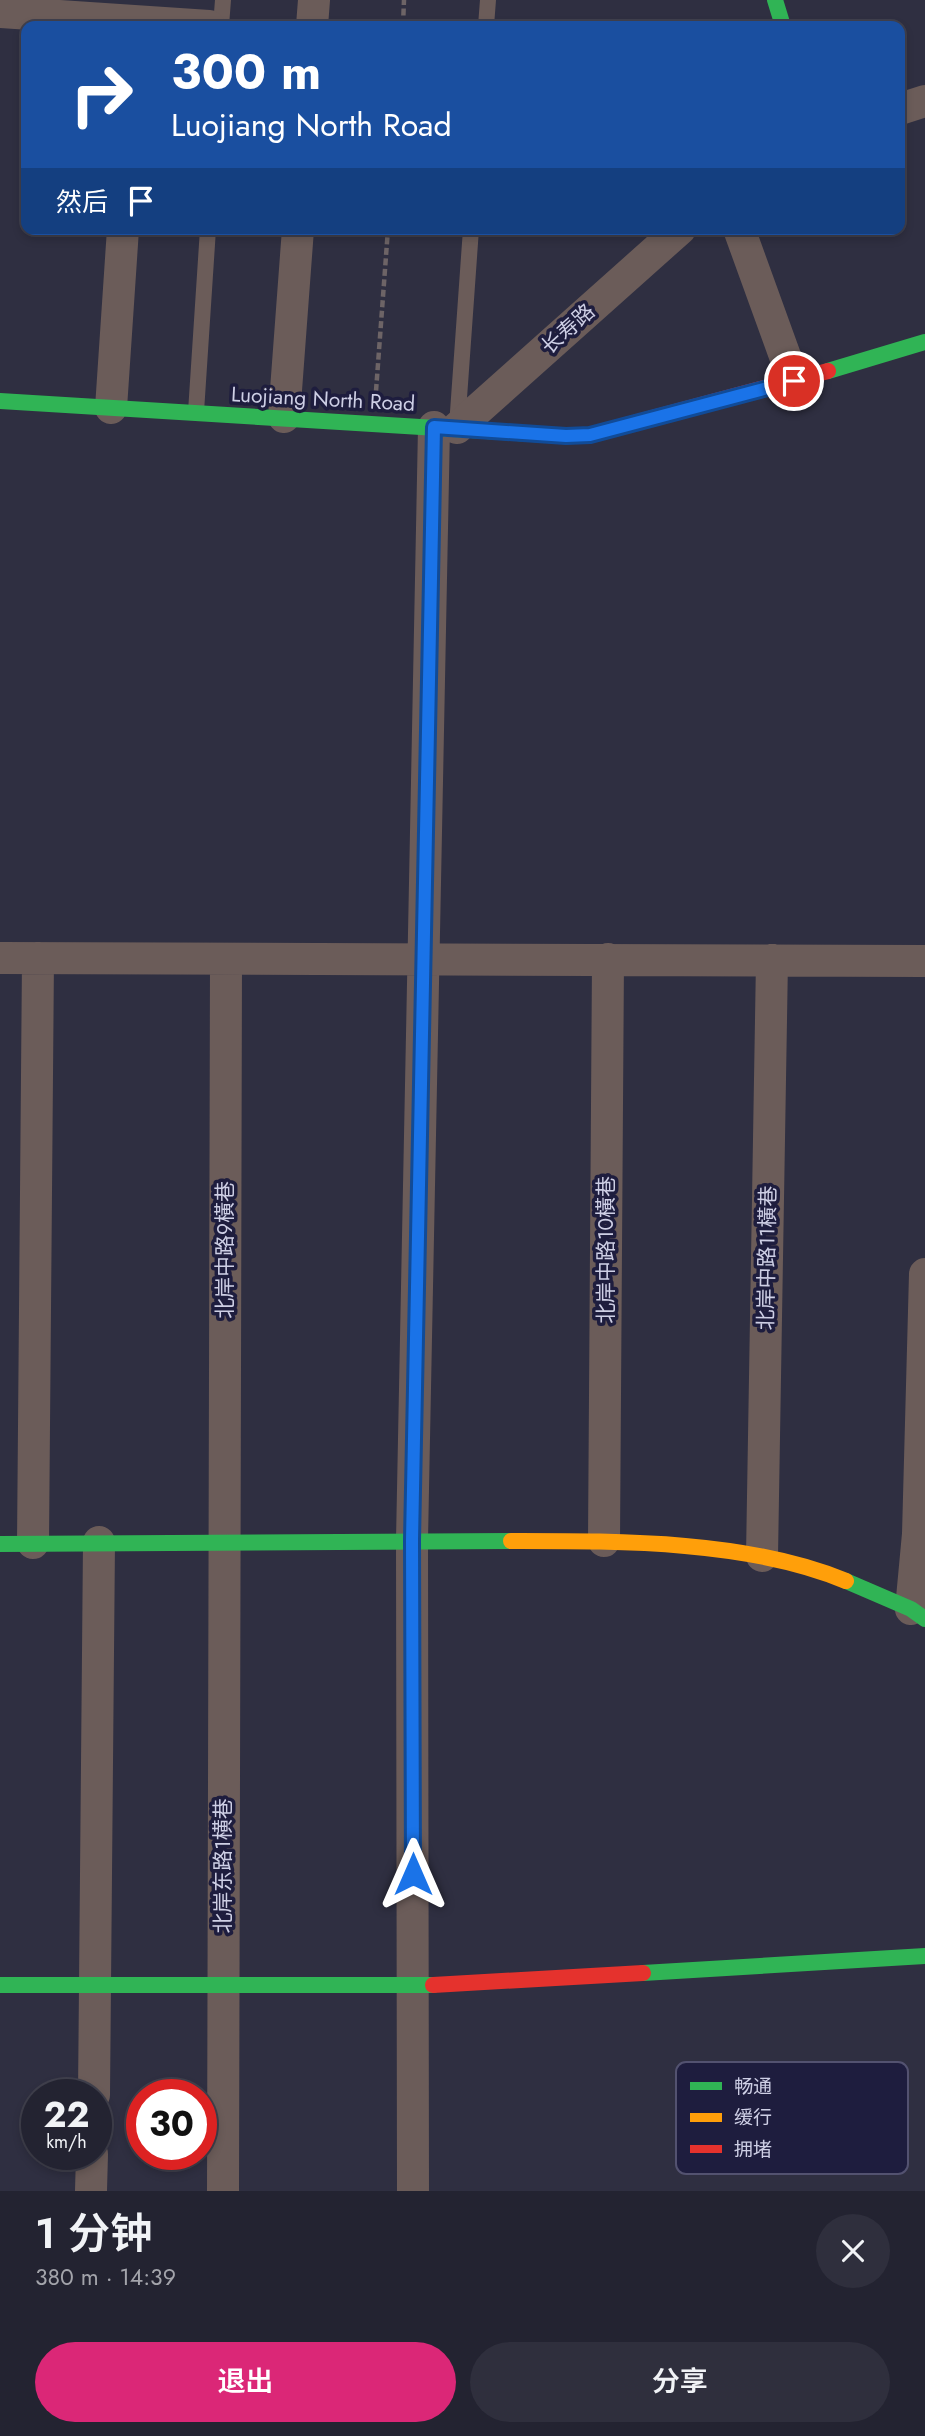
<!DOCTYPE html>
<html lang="zh">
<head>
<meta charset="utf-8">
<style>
	body { margin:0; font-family:Jost,"Noto Sans SC",sans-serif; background:#2f2f3d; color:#f1f3f6; height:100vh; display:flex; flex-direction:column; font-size:26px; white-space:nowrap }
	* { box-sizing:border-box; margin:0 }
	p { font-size:23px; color:#a3a4ab }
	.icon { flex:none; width:38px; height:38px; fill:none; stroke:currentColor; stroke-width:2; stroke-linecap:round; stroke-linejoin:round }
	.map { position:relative; height:2191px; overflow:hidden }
	.side { display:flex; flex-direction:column; background:#232331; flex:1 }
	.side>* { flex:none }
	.guide { position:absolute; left:21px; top:21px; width:884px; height:214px; border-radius:14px; box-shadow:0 4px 10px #0003,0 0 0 2px #40404d; background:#1a4fa0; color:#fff; overflow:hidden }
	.speed { position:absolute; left:21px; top:2079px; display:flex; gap:14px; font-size:35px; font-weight:700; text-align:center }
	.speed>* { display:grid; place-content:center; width:91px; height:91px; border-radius:50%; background:#232331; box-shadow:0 4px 10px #0003,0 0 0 2px #40404d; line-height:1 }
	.speed small { font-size:18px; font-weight:400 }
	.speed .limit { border:10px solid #d22; background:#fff; color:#111 }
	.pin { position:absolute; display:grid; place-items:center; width:60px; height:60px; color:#fff; margin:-30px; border:4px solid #fff; border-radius:50%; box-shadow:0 2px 7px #0007 }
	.me { position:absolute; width:77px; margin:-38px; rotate:0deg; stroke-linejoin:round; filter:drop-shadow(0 0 5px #0008) }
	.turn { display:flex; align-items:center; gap:24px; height:147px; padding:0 35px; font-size:32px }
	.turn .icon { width:91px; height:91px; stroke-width:2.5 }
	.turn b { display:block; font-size:49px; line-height:60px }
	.then { display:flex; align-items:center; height:66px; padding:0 35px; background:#0003; gap:14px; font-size:26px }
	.round { display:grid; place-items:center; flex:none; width:74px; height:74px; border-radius:37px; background:#2f2f3d }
	.summary { display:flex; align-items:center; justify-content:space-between; height:119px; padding:0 35px }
	h1 { font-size:42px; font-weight:600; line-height:52px }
	.primary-button { display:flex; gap:14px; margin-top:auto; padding:14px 35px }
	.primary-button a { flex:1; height:80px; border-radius:42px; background:#db2777; color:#fff; font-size:28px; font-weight:600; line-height:80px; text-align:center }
	.primary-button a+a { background:#2f2f3d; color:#f1f3f6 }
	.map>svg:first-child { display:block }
</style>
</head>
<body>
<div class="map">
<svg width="925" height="2191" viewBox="0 0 925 2191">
	<rect width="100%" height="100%" fill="#2f2f41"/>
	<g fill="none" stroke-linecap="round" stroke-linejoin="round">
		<path stroke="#6d6466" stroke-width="4.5" stroke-dasharray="7 3.5" stroke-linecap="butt" d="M403,26L404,0
			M376,391L388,229"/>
		<path stroke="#6b5c59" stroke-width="16" d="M221,26L223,0
			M486,26L488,0
			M196,412L208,229
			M457,426L471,229"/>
		<path stroke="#6b5c59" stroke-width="32" d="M0,12L209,26
			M312,26L314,0
			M900,109L925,101
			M739,229L794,381
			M111,408L123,229
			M284,417L298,229
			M457,428L680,229
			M0,958L925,961
			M604,1541L608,959
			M33,1543L38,958
			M762,1556L772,960
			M911,1609L918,1534L925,1274
			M94,2095L99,1542
			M91,2191L92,2154
			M223,2191L226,959
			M413,2191L412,1540L434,427"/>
		<path stroke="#30b455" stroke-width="16" d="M775,0L783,26
			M828,371L925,342
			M0,401L566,436L590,435L619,427
			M0,1544L511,1541
			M846,1581L911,1609L925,1619
			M643,1973L925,1956
			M0,1985H433"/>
		<path stroke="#ff9f0a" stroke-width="16" d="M511,1541C616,1541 748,1540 846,1581"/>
		<path stroke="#e5322d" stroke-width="16" d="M619,427L828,371
			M433,1985L643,1973"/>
	</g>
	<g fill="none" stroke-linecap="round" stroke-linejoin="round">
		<g stroke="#114b97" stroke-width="18">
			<path id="route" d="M413,1874L412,1540L434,427L566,436L590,435L794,381"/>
		</g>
		<use href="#route" stroke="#1a73e8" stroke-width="12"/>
	</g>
	<g text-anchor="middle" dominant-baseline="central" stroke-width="7" stroke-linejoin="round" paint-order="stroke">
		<g font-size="21" fill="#cecfe5" stroke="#1e1d3e">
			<text transform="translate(568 329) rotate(-42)">长寿路</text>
			<text transform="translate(323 399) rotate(3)">Luojiang North Road</text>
			<text transform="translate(225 1250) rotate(-90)">北岸中路9橫巷</text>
			<text transform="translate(606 1250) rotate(-90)">北岸中路10橫巷</text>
			<text transform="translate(767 1258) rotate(-89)">北岸中路11橫巷</text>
			<text transform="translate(223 1866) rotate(-90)">北岸东路1横巷</text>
		</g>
	</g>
	<rect x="676" y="2062" width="232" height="112" rx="10" fill="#1e1d3e" stroke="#535270" stroke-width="2"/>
	<rect x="690" y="2082" width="32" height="8" fill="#30b455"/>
	<rect x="690" y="2113" width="32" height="9" fill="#ff9f0a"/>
	<rect x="690" y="2145" width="32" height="8" fill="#e5322d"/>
	<g font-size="19" fill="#cecfe5">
		<text x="734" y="2093">畅通</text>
		<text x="734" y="2124">缓行</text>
		<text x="734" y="2156">拥堵</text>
	</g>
</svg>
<div class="speed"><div>22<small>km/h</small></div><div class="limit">30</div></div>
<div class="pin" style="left:794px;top:381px;background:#d93025"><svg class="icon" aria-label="arrive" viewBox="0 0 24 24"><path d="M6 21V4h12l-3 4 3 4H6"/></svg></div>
<svg class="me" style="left:413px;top:1874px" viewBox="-20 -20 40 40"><path d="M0-17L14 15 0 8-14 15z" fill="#1a73e8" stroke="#fff" stroke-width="4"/></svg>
<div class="guide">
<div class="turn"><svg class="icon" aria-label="right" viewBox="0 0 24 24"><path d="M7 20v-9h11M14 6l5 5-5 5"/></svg><div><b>300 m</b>Luojiang North Road</div></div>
<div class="then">然后<svg class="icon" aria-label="arrive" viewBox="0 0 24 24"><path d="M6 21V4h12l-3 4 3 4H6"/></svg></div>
</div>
</div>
<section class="side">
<div class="summary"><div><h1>1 分钟</h1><p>380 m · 14:39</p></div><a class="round"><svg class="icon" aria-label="close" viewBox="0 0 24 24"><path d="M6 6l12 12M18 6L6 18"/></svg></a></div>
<div class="primary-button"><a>退出</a><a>分享</a></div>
</section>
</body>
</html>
